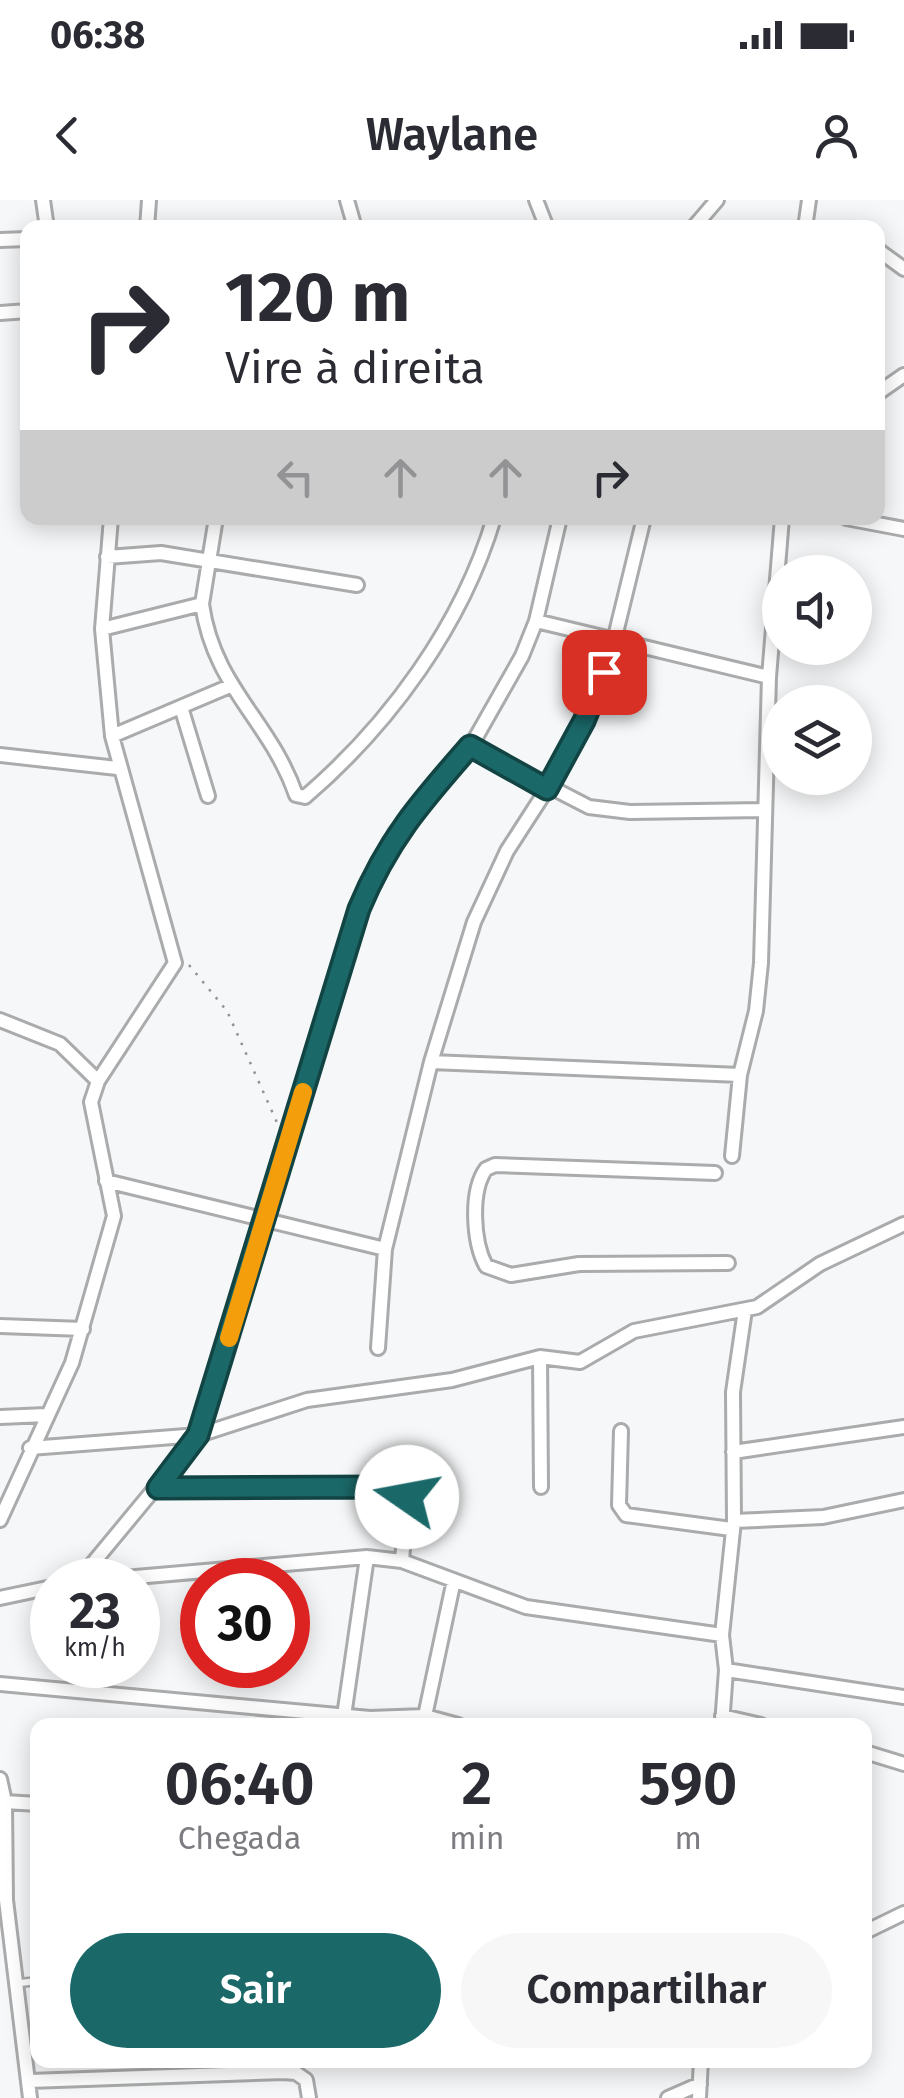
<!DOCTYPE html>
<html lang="pt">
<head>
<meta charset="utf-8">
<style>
	body { margin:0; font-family:"Fira Sans",sans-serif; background:#f7f7f7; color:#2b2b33; height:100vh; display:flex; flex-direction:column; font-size:38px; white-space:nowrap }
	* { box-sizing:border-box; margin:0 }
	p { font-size:32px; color:#7c7c81 }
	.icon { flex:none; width:55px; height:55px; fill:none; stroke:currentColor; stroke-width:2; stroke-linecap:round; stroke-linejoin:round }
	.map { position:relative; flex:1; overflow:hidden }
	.panel { position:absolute; left:30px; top:1518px; width:842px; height:350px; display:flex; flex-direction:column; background:#fff; border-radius:20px; box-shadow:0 5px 25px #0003 }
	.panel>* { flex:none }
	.hud { position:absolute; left:20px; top:20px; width:865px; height:305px; border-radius:20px; box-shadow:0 5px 25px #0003; background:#fff; color:#2b2b33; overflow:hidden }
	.fabs { position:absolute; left:762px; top:355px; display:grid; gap:20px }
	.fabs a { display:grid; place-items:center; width:110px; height:110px; border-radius:50%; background:#fff; box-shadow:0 5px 25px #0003; font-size:50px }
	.speed { position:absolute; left:30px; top:1358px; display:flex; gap:20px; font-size:50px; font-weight:700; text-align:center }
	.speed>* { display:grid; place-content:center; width:130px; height:130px; border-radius:50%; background:#fff; box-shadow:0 5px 25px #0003; line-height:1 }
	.speed small { font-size:25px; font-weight:400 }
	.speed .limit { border:15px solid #d22; background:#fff; color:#111 }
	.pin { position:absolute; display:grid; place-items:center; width:85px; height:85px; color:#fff; margin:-42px; border-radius:20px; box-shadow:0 5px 15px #0006 }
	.me { position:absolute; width:110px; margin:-55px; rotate:282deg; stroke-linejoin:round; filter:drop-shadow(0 0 8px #0008) }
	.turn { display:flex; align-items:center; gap:35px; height:210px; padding:0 40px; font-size:45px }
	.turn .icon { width:130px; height:130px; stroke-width:2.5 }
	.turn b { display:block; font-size:70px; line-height:85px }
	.lanes { display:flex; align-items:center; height:95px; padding:0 40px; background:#0003; justify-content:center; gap:50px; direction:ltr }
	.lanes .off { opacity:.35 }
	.eta { display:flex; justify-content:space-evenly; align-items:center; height:170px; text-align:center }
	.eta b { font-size:60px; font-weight:600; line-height:70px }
	.cta { display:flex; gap:20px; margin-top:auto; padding:20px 40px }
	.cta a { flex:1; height:115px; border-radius:60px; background:#1b6869; color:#fff; font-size:40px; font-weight:600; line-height:115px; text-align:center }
	.cta a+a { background:#f7f7f7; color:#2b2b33 }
	.status { display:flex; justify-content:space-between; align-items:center; height:70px; padding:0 50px; background:#fff; direction:ltr }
	.status svg { height:28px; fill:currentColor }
	header { display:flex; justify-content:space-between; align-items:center; height:130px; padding:0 40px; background:#fff; font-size:45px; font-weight:600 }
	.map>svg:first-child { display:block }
</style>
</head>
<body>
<div class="status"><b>06:38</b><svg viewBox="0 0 49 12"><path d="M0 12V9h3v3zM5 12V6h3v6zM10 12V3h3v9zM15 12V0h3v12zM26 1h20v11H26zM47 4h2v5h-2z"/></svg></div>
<header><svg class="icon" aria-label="back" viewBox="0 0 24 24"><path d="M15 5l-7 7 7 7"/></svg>Waylane<svg class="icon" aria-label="person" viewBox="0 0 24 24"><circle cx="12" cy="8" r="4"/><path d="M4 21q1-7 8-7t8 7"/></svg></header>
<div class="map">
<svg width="904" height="1898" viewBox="0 0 904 1898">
	<rect width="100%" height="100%" fill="#f6f7f8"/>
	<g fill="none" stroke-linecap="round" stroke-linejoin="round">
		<g stroke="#aaabac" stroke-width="11">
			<path id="lane" d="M20,1783L38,1781"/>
		</g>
		<g stroke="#aaabac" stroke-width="18">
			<path id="street" d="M43,0L47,28
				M347,0L355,28
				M536,0L547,28
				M147,28L149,0
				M693,28L717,0
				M805,28L809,0
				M0,40L28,39
				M878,50L904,69
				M0,113L28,111
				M878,193L904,175
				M846,318L904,329
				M107,357L161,353L357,385
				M202,404C214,488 270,520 296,595L305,597C390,524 462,425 494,318
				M536,421L769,477
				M102,429L202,404L216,318
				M181,507L208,596
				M112,536L230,486
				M471,546L589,607L630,612L764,610
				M0,555L117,568
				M0,820L60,844L98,881
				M431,862L740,875
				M732,956L740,875L756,811L761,763L769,477L782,318
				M715,973L495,965L486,969C470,991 473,1042 486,1066L511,1075L579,1064L728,1063
				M106,981L385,1049
				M0,1126L83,1129
				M378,1148L385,1049L431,862L474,722L507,651L547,589L593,502L614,441L644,318
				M540,1157L541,1287
				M0,1217L46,1215
				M621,1231L619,1305L626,1315L731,1329
				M30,1248L199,1235L307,1200L452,1180L540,1157L580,1162L634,1131L757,1107L820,1064L904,1024
				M733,1252L904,1227
				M158,1289L401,1290L407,1297L402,1361
				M0,1320L72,1163L114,1016L91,902L98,881L175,763L112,536L102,429L111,318
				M734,1321L823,1317L904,1300
				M79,1380L199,1235L359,709L395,633L471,546L522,456L536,421L560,318
				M101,1380L367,1357L402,1361L526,1407L722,1435
				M0,1398L52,1387
				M726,1470L904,1497
				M0,1484L370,1518L425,1516L458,1525
				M344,1516L367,1357
				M425,1516L454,1380
				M722,1516L761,1525
				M722,1525L726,1470L722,1435L734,1321L733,1192L745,1110
				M865,1552L904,1564
				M0,1579L5,1602L6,1700L30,1898
				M5,1602L38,1604
				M865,1732L904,1713
				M29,1881L283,1872L296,1873L306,1880L309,1898
				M668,1898L700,1884
				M699,1898L701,1860"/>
		</g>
		<path stroke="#929293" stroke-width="2.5" stroke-dasharray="2.5 8" stroke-linecap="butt" d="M189,765L227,811L279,927"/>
		<use href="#lane" stroke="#fff" stroke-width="6"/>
		<use href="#street" stroke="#fff" stroke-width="12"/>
	</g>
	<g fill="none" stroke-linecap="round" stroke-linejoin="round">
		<g stroke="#124444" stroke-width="25">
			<path id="route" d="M407,1297L391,1287L158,1288L198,1235L359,709C388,639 421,602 470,546L547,589L584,521L604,472"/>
		</g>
		<use href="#route" stroke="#1b6869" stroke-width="18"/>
		<path stroke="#f59e0b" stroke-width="18" d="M229,1138L303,892"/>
	</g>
</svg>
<div class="fabs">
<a><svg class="icon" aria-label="sound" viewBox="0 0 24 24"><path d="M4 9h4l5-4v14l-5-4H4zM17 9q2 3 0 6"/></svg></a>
<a><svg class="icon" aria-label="layers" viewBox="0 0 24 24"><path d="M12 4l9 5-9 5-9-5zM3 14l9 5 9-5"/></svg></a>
</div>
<div class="speed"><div>23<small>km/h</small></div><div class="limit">30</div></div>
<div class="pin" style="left:604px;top:472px;background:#d93025"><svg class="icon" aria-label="arrive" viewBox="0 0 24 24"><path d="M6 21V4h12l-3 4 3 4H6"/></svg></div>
<svg class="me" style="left:407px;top:1297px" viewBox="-20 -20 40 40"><circle r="19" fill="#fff"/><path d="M0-13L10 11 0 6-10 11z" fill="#1b6869"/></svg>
<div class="hud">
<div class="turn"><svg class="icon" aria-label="right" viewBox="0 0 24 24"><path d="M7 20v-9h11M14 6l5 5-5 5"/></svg><div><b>120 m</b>Vire à direita</div></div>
<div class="lanes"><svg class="icon off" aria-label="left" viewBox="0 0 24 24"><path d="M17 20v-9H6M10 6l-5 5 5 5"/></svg><svg class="icon off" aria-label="ahead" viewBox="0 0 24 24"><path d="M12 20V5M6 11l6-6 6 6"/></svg><svg class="icon off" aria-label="ahead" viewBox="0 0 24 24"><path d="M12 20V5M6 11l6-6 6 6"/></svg><svg class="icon" aria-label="right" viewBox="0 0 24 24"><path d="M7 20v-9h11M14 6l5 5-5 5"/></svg></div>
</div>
<section class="panel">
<div class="eta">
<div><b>06:40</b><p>Chegada</p></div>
<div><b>2</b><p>min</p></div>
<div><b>590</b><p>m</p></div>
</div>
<div class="cta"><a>Sair</a><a>Compartilhar</a></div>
</section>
</div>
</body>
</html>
